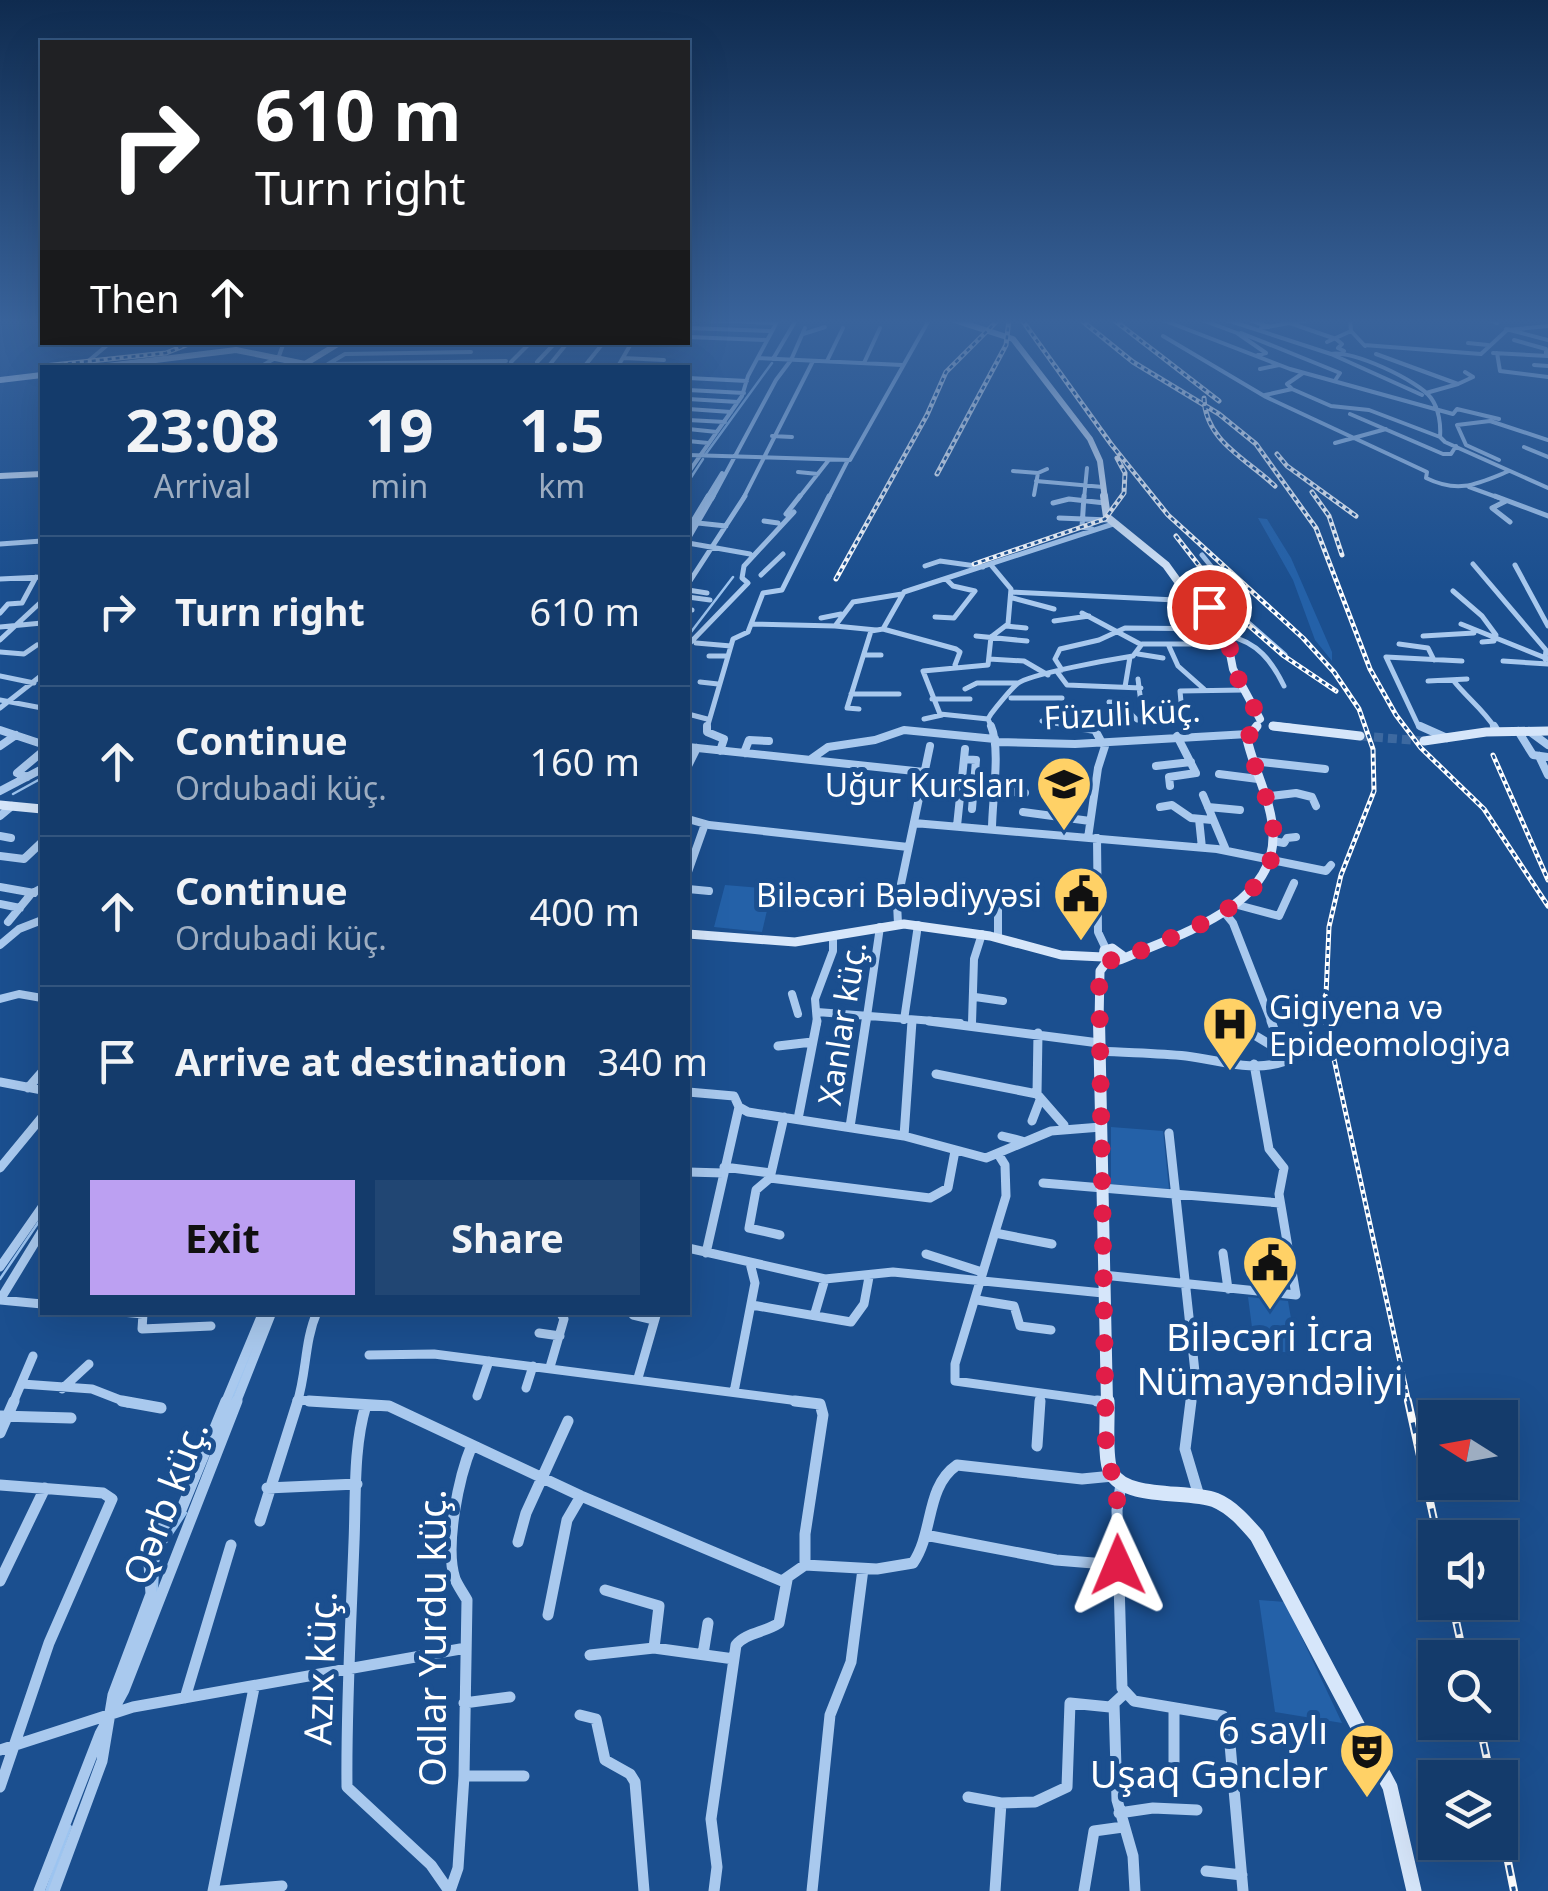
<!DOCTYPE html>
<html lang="en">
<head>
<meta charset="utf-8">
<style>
	body { margin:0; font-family:"Noto Sans",sans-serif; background:#214673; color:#f1f3f6; height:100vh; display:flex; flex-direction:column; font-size:38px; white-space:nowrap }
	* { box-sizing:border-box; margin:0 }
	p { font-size:32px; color:#9dadc1 }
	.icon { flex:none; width:55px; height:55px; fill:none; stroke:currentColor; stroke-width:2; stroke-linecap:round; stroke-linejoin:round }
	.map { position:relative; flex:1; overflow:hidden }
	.sheet { position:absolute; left:40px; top:365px; width:650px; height:950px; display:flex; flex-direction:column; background:#143b6b; border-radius:0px; box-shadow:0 10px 40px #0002,0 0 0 2px #33557e }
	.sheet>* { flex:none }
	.top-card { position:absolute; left:40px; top:40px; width:650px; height:305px; border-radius:0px; box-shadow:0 10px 40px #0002,0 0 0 2px #33557e; background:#202124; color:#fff; overflow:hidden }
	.needle { width:65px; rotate:281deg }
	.buttons { position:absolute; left:1418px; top:1400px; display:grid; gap:20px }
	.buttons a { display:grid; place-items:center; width:100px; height:100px; border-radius:0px; background:#143b6b; box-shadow:0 10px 40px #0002,0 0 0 2px #33557e; font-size:50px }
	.pin { position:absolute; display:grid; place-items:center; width:85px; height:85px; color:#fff; margin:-42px; border:5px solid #fff; border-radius:50%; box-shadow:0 2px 10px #0007 }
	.me { position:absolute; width:110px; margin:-55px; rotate:359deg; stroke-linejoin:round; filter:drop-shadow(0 0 8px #0008) }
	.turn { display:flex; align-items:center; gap:35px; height:210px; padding:0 50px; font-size:45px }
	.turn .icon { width:130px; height:130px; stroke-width:2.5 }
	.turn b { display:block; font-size:70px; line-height:85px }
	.then { display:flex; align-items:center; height:95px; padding:0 50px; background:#0003; gap:20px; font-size:38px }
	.eta { display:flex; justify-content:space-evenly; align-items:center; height:170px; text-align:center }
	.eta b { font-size:60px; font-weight:700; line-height:70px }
	.primary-button { display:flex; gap:20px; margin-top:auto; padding:20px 50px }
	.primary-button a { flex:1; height:115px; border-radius:0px; background:#bca0f2; color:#111; font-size:40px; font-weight:700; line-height:115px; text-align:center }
	.primary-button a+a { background:#214673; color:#f1f3f6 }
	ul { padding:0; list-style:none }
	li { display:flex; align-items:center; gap:30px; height:150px; padding:0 50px; border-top:2px solid #33557e }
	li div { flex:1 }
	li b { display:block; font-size:38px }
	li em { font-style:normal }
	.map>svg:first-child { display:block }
</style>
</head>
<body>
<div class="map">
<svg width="1548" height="1891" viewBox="0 0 1548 1891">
	<rect width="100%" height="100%" fill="#1b4f8f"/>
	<path fill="#2461a8" d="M1258,518L1267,519L1291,558L1332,652V661L1315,640L1293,580Z
		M725,885L772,889L762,932L714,927Z
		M1111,1127L1163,1131L1169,1189L1111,1184Z
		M1248,1297L1288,1301L1297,1353L1255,1350Z
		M1259,1600L1285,1602L1342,1723L1275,1712Z"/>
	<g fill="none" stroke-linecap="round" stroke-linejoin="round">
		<path stroke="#9cc4f0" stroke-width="2.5" d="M705,455L772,363
			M688,482L703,459
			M712,494L721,479
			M688,636L733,577
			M13,794L42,778
			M0,1279L42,1217
			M232,1399L259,1332"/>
		<path stroke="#9cc4f0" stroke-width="4" d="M156,1591L158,1553L185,1513
			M47,1891L70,1827"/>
		<path stroke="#3d69a0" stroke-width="9" stroke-dasharray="9 5" stroke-linecap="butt" d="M1360,736L1424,741"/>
		<path stroke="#a9c9ee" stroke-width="4" d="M706,320L776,323
			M1163,320L1290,369L1453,414L1457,409L1499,419
			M1202,320L1237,333L1266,353L1258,355
			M1227,320L1331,354C1351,349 1419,381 1431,398C1439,409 1441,425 1440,437L1445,442L1548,488
			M1250,320L1269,327
			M1281,320L1336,339L1342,344L1338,348L1344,351
			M1350,320L1351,331L1365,346
			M1489,320L1497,323
			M688,328L771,331
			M1261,328L1307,320
			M1506,329L1548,340
			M1241,333L1340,373L1336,379
			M803,334L825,327
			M1163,336L1266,397L1427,472L1426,478C1459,494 1477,484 1509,471
			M688,337L766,340
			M1514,340L1546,349V356
			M1327,342L1351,331
			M1468,343L1488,345
			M339,344L486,343
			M1364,345L1481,354L1507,330L1548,326
			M1493,353L1548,356
			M1497,353L1500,371L1548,377
			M1331,354L1422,395
			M1376,354L1458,384L1426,393
			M623,358L664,360
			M758,358L902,365
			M773,359L796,320
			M827,361L843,328
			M511,362L531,342
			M537,362L556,342
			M864,363L880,328
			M328,364L506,361
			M328,364L345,354L471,352
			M1534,365L1548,366
			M80,368L111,342
			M258,368L279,356L284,342
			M547,368L568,342
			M583,368L604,342
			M617,368L632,342
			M1260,369L1279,365
			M688,378L747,381
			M1458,384L1473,377L1465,372
			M1292,389L1287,384L1303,373
			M688,390L744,393
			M1265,395L1292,389L1331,406L1369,410L1440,437
			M688,399L738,402
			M688,409L731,412
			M1350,414L1443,454H1451L1456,446
			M688,420L725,422
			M688,429L717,432
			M772,436L792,437
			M688,441L708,443
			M1335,443L1386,429
			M1524,447L1548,457
			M688,455L850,460L929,320
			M1499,460L1466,445L1457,425L1490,421L1548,440
			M1013,471L1038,473
			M798,472L818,474
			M688,473L742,396L748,376L778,320
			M1036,481L1103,487
			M1469,487L1502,499
			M1034,495L1038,473L1047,469
			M706,499L722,473
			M712,499L776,380L791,360L805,328
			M743,499L813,361
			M798,499L828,461
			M828,499L848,460
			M1084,499L1087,468"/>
		<path stroke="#a9c9ee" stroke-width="5" d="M1084,496L1082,527L1092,529
			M1495,496L1548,516
			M1506,501L1492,508L1510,522
			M1053,503L1069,499L1105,503
			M786,514L800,496
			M1059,518L1109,520
			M764,521L778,523
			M698,523L726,526
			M688,529L708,496
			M688,539L713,496
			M688,543L750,554
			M0,544L42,541
			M1202,555L1239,601L1245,620L1285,655
			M1473,564L1546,650L1545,659
			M1515,565L1548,626
			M925,566L940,561L983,567
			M761,575L783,554
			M0,579L42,577
			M688,584L745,496
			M688,590L707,593
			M1453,591L1482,616L1496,635L1494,641L1482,642
			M1013,592L1196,601
			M688,597L710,600
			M1013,598L1054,609
			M688,610H692
			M0,613L8,604L22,603L36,577
			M1082,613L1140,644
			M935,617L954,618L975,591L953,586L946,579
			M821,618L841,614
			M1054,621L1089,616
			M752,624L835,626L853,602L902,594
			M1461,624L1548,659
			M835,626L876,630
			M1006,626L1026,628
			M0,627L42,623
			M883,629L904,592L1113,524
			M976,636L1027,641
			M1229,636C1257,642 1272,661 1284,686
			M1423,636L1474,633
			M0,640L42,601
			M696,643L731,646
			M1168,644L1178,666L1204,689
			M1399,644L1428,648L1434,660
			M688,645L748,583L742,578L744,566L794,512
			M0,652L24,654L37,645
			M1138,654L1163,658
			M864,655H881
			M709,656H728
			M989,659L1024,661L1048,675
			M1503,661L1548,664
			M1062,670L1055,659L1060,649L1099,640L1125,628L1228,629
			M1058,673L1067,685L1141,688
			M0,676L34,683
			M1138,679L1141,703
			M1453,680C1467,698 1483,709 1495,728
			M1428,681L1467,679
			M700,682L718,684
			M1125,687L1130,657
			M965,689L977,683H1017
			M851,694H899
			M1011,698H1062
			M932,699H970
			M0,700L42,708
			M1109,702L1120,703L1137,720L1186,719
			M1181,702L1180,691L1244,690
			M0,708L42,675
			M859,709L847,708L871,631L883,629L956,649L960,652L955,665
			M688,714L707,719
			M924,719L942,715
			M988,719L940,714L923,671L988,665L991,637L1008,624L1011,589L991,565
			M1042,721L1085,728
			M707,728L733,639L748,632L763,593L782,590L829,496
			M992,728L988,719L991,714C997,706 1011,689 1017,684C1028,674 1114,659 1133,656L1142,644H1229
			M1425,728L1418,725L1386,657L1462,661"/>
		<path stroke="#a9c9ee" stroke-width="8" d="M707,726V732L724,739L720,751
			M991,726C1001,749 992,800 992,829
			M1070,726L1095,730L1102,743
			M1420,726L1447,738
			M1494,726L1497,731
			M0,730L42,744
			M1518,731L1533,755L1548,757
			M1529,731L1548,745
			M998,742L1075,744L1248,734
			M0,746L16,735
			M688,747L924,772
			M744,753L749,740L769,741
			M1539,756L1548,775
			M811,759L828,747L875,740L904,730L995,739
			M964,759L976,760L972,809
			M1253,761L1325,769
			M688,766L697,748
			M1156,766L1191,762
			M1219,774L1258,779
			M27,777L17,773L42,752
			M1170,786L1169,777L1196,773L1177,736
			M992,790L1025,793
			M0,791L42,769
			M1203,795L1226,850
			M1263,797L1296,793L1312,797L1316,806
			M1160,807L1172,805L1191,818L1212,820
			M1208,807L1240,810
			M1023,812L1090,821
			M0,816L12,806
			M688,819L709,825L908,847
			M1199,819L1202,848
			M914,823L1217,849L1326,871L1331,865
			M957,826L965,749
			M0,836L11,838
			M1088,838L1098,768L1106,743
			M1097,838L1098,932L1106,949
			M1273,841L1284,843L1287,838L1296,837
			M0,856L24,859L42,842
			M688,872L705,824
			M0,887L34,893
			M688,889L709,891
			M969,891L998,899V938
			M0,904L20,908
			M1234,904L1279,916L1294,883
			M1224,912L1233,923L1272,1023
			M8,922L31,894L42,888
			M898,924L897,903L930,746
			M0,945L19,929L42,920
			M792,994L798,1014
			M975,997L1003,1001
			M0,999L19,994L42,998
			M817,1012L960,1023
			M904,1020L918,925
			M817,1023L815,999L833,951V937
			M866,1023L880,927
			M972,1023L974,959L982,934"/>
		<path stroke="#a9c9ee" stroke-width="9" d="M929,1021L1099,1043
			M1246,1030L1284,1053
			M1038,1033L1037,1094L1064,1125
			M778,1046L812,1042
			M1100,1051C1129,1053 1157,1053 1186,1056C1220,1060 1252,1073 1286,1061L1271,1021
			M936,1074L1037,1094
			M0,1082L42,1090
			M28,1088L42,1072
			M688,1092L734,1096L739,1107L748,1112L904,1136L986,1158L1051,1131L1101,1127
			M798,1119L817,1021
			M1032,1121L1040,1100
			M850,1127L866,1021
			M1169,1133L1195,1372L1191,1403
			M904,1136L912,1021
			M1002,1136L1022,1141
			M1000,1157L1005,1165L1006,1196L955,1364V1381L1106,1402
			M724,1167L771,1173
			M0,1168L42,1117
			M688,1172L723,1173
			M770,1178L930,1198L948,1188L955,1151
			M1043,1183L1280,1203
			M995,1233L1052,1244
			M780,1235L749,1228L756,1190L770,1178L784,1117
			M688,1248L825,1279L893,1272L1103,1293
			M706,1253L739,1107
			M1223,1253L1228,1289
			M926,1254L982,1272
			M0,1267L42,1207
			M1103,1275L1296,1295L1279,1194L1284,1168L1269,1149L1254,1064
			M0,1300L42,1231
			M0,1300L42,1304
			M977,1300L1014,1306L1020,1326L1051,1330
			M752,1305L851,1322L864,1304L869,1277
			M122,1312L143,1314L142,1329L211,1326
			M815,1313L825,1279
			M633,1315L654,1320
			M539,1333L560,1336
			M369,1355L434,1354L814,1403
			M550,1367L564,1319L560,1312
			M638,1378L657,1312
			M22,1384L92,1389L128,1403
			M526,1388L533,1366
			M62,1389L89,1364
			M734,1392L755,1283L750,1263
			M477,1396L489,1361
			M297,1400L347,1403
			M13,1403L33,1356
			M225,1403L263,1312
			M236,1403L272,1312
			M297,1403C307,1372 304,1342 317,1312
			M1040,1403V1395"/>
		<path stroke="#a9c9ee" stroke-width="11" d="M122,1401L161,1408
			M309,1401L389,1406L581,1496L782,1581L805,1565L877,1569L913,1563C934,1533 925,1487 957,1465L1082,1479L1113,1476
			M795,1401L820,1404L823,1415L805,1534V1565
			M1097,1401L1106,1402
			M1191,1401L1185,1449L1199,1496
			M366,1405C353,1448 356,1497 354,1542C351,1624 346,1705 347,1787L431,1865L449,1891
			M0,1416L71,1418
			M0,1433L14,1401
			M1037,1446L1040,1401
			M1121,1484L1117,1510L1122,1688L1134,1701L1223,1716L1229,1733L1243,1891
			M0,1485L103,1493L112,1499L49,1643L0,1787
			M267,1488L357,1484
			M260,1521L298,1401
			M925,1535L1056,1560L1118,1565
			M518,1542L526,1513L568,1421
			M0,1581L45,1488
			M605,1590L659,1606L654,1648
			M548,1615L567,1520L581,1496
			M703,1654L708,1623
			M590,1655L654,1648L734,1659
			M185,1698L231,1545
			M464,1703L510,1697
			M1114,1704L1117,1800L1133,1856L1135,1891
			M1174,1708V1762
			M580,1715L596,1719L605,1760L630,1774L635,1782L644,1891
			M0,1750L133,1707L466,1648
			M464,1776H524
			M968,1797L1001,1803
			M1119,1813L1153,1808L1197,1810
			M1206,1871L1242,1875
			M39,1891L100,1734L124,1690L237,1401
			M54,1891L102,1761L113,1695L151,1594L148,1549L157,1532L182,1508L226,1401
			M213,1891L254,1688
			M221,1891L282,1886
			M450,1891L458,1868L464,1776L467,1600C463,1593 458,1586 455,1579C444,1546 459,1476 472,1445
			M714,1891L717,1867L711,1819L736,1645C745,1633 766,1632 779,1623L787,1580
			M812,1891L830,1715L851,1662L863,1569
			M995,1891L1001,1803L1035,1802L1067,1787L1070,1703L1110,1707L1124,1694
			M1084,1891L1094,1831L1123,1827"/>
		<path stroke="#d6e6fa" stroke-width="6" d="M954,320L1013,339L1090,439L1100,461L1105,499
			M91,368L236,350L305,364L341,342
			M0,380L42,375
			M0,476L42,474"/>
		<path stroke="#d6e6fa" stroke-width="8" d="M1104,496L1107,517L1166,565L1189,597L1223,618L1233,669L1260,719
			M1273,726L1292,728"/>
		<path stroke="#d6e6fa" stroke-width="9" d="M1273,726L1360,736
			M1424,741L1486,732L1548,731
			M0,805L42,809
			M688,934L795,942L904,924L990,936L1061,955L1103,957
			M1112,948L1123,956L1115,961L1103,957L1104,950Z
			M1120,960C1173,936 1274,909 1273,836C1273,803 1254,771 1247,739L1257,726
			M1099,1023L1100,971L1108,960"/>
		<path stroke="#d6e6fa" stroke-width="12" d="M1099,1021L1107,1403"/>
		<path stroke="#d6e6fa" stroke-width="15" d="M1107,1401C1108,1417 1104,1459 1111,1472C1125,1500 1188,1490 1215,1500C1232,1507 1245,1522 1257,1536L1390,1787L1414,1891"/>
		<g stroke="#fff" stroke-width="5">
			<path id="rail-far1" d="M1022,320L1111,444L1168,515L1303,638L1334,672L1359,709L1373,749L1374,791L1341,875L1329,927L1325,1018L1409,1403
				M1081,320L1133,362L1219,414L1256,444L1316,528L1370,669L1396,715L1421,748L1484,809L1548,906
				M1114,320L1219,401
				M44,366L166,353L194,342
				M1204,398C1205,441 1247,459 1275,486
				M1277,454L1287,466L1356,516
				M937,474L1006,345L1009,320
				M1312,492L1329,516L1342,555
				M1176,536L1238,616L1284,656L1336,691
				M974,564L1105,519L1124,493L1125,473L1117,458
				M836,579L927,415L946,372L998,320
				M1493,755L1548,880"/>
		</g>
		<g stroke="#fff" stroke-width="8">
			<path id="rail" d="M1408,1401L1438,1538
				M1452,1602L1464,1658
				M1479,1722L1491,1778
				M1500,1822L1514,1891"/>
		</g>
		<use href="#rail-far1" stroke="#1b4f8f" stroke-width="2.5" stroke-dasharray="4" stroke-linecap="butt"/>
		<use href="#rail" stroke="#1b4f8f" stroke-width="4" stroke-dasharray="11" stroke-linecap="butt"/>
	</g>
	<linearGradient id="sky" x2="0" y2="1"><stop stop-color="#0f2b4f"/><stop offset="0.55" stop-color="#39639b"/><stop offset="1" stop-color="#39639b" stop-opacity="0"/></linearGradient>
	<rect width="1548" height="584" fill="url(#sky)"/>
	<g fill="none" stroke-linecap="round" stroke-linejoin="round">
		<path stroke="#e11d48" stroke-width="18" stroke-dasharray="0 32.4" d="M1118,1565L1117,1498L1121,1484L1110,1470L1106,1451L1099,974L1108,960L1118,961C1166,937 1271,909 1274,843C1275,811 1256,774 1248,744L1250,732L1260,719L1233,669L1226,622L1209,607"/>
	</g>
	<defs>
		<g id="university-pin" transform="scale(2.875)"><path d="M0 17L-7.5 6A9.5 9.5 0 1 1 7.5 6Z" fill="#ffd166" stroke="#1b4f8f"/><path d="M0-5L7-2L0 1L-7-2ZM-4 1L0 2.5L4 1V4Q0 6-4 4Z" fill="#111"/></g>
		<g id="civic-pin" transform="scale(2.875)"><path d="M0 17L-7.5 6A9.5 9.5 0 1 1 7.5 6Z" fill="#ffd166" stroke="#1b4f8f"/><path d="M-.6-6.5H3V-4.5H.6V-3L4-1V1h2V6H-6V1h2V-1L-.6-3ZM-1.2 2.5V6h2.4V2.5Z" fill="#111"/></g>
		<g id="hospital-pin" transform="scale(2.875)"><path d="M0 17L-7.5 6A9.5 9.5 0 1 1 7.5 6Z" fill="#ffd166" stroke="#1b4f8f"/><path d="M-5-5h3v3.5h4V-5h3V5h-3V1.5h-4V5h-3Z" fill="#111"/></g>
		<g id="theatre-pin" transform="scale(2.875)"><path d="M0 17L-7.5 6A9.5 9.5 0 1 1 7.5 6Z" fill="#ffd166" stroke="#1b4f8f"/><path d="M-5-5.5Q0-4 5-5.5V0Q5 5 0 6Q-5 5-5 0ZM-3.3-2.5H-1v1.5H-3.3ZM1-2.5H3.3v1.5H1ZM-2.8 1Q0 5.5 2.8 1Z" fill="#111"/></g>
	</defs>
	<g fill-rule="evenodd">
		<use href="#university-pin" x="1064" y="784"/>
		<use href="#civic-pin" x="1081" y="894"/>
		<use href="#hospital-pin" x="1230" y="1024"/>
		<use href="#civic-pin" x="1270" y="1263"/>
		<use href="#theatre-pin" x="1367" y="1751"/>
	</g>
	<g text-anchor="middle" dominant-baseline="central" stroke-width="10" stroke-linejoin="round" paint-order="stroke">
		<g font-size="32" fill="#fff" stroke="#1b4f8f">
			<text transform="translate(1122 713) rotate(-3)">Füzuli küç.</text>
			<text transform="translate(841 1023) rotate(-81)">Xanlar küç.</text>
		</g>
		<g font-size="32" fill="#fff" stroke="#1b4f8f" text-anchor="end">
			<text x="1025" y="784">Uğur Kursları</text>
			<text x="1042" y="894">Biləcəri Bələdiyyəsi</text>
			<text x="1269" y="1006" text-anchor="start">Gigiyena və<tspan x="1269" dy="37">Epideomologiya</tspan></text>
		</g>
		<g font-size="38" fill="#fff" stroke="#1b4f8f">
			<text x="1270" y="1336">Biləcəri İcra<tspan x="1270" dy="44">Nümayəndəliyi</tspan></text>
			<text x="1328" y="1729" text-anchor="end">6 saylı<tspan x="1328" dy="44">Uşaq Gənclər</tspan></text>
		</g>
		<g font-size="38" fill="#fff" stroke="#1b4f8f">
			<text transform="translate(164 1502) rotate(-69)">Qərb küç.</text>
			<text transform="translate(431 1638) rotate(-90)">Odlar Yurdu küç.</text>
			<text transform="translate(319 1668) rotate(-88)">Azıx küç.</text>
		</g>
	</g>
</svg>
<div class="buttons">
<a><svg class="needle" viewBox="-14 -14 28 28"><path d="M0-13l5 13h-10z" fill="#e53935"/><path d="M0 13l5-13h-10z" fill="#9dadc1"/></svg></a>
<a><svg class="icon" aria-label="sound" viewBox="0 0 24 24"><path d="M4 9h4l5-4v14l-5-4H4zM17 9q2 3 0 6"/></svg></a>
<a><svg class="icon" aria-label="search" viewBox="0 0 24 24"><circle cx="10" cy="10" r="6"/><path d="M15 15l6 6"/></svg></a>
<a><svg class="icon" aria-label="layers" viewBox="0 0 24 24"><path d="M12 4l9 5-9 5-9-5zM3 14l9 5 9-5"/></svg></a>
</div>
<div class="pin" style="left:1209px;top:607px;background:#d93025"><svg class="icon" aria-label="arrive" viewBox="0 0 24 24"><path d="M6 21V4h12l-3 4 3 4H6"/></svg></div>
<svg class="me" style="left:1118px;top:1565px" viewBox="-20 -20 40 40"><path d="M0-17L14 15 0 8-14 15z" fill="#e11d48" stroke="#fff" stroke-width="4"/></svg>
<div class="top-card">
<div class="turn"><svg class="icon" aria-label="right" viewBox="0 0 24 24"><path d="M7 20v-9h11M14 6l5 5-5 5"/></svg><div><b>610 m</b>Turn right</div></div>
<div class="then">Then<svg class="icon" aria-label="ahead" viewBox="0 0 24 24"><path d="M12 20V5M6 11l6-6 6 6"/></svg></div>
</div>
<section class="sheet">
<div class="eta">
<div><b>23:08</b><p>Arrival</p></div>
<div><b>19</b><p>min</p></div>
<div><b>1.5</b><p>km</p></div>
</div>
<ul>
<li><svg class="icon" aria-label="right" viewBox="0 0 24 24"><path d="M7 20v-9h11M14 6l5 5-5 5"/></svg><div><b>Turn right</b></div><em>610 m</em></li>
<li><svg class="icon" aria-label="ahead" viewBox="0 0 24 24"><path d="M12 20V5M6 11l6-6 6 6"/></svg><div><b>Continue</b><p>Ordubadi küç.</p></div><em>160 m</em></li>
<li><svg class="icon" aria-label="ahead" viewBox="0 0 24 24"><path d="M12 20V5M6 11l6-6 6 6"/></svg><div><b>Continue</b><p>Ordubadi küç.</p></div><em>400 m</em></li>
<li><svg class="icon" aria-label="arrive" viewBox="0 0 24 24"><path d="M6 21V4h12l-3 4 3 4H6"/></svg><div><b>Arrive at destination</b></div><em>340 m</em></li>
</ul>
<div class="primary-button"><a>Exit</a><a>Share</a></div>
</section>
</div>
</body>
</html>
